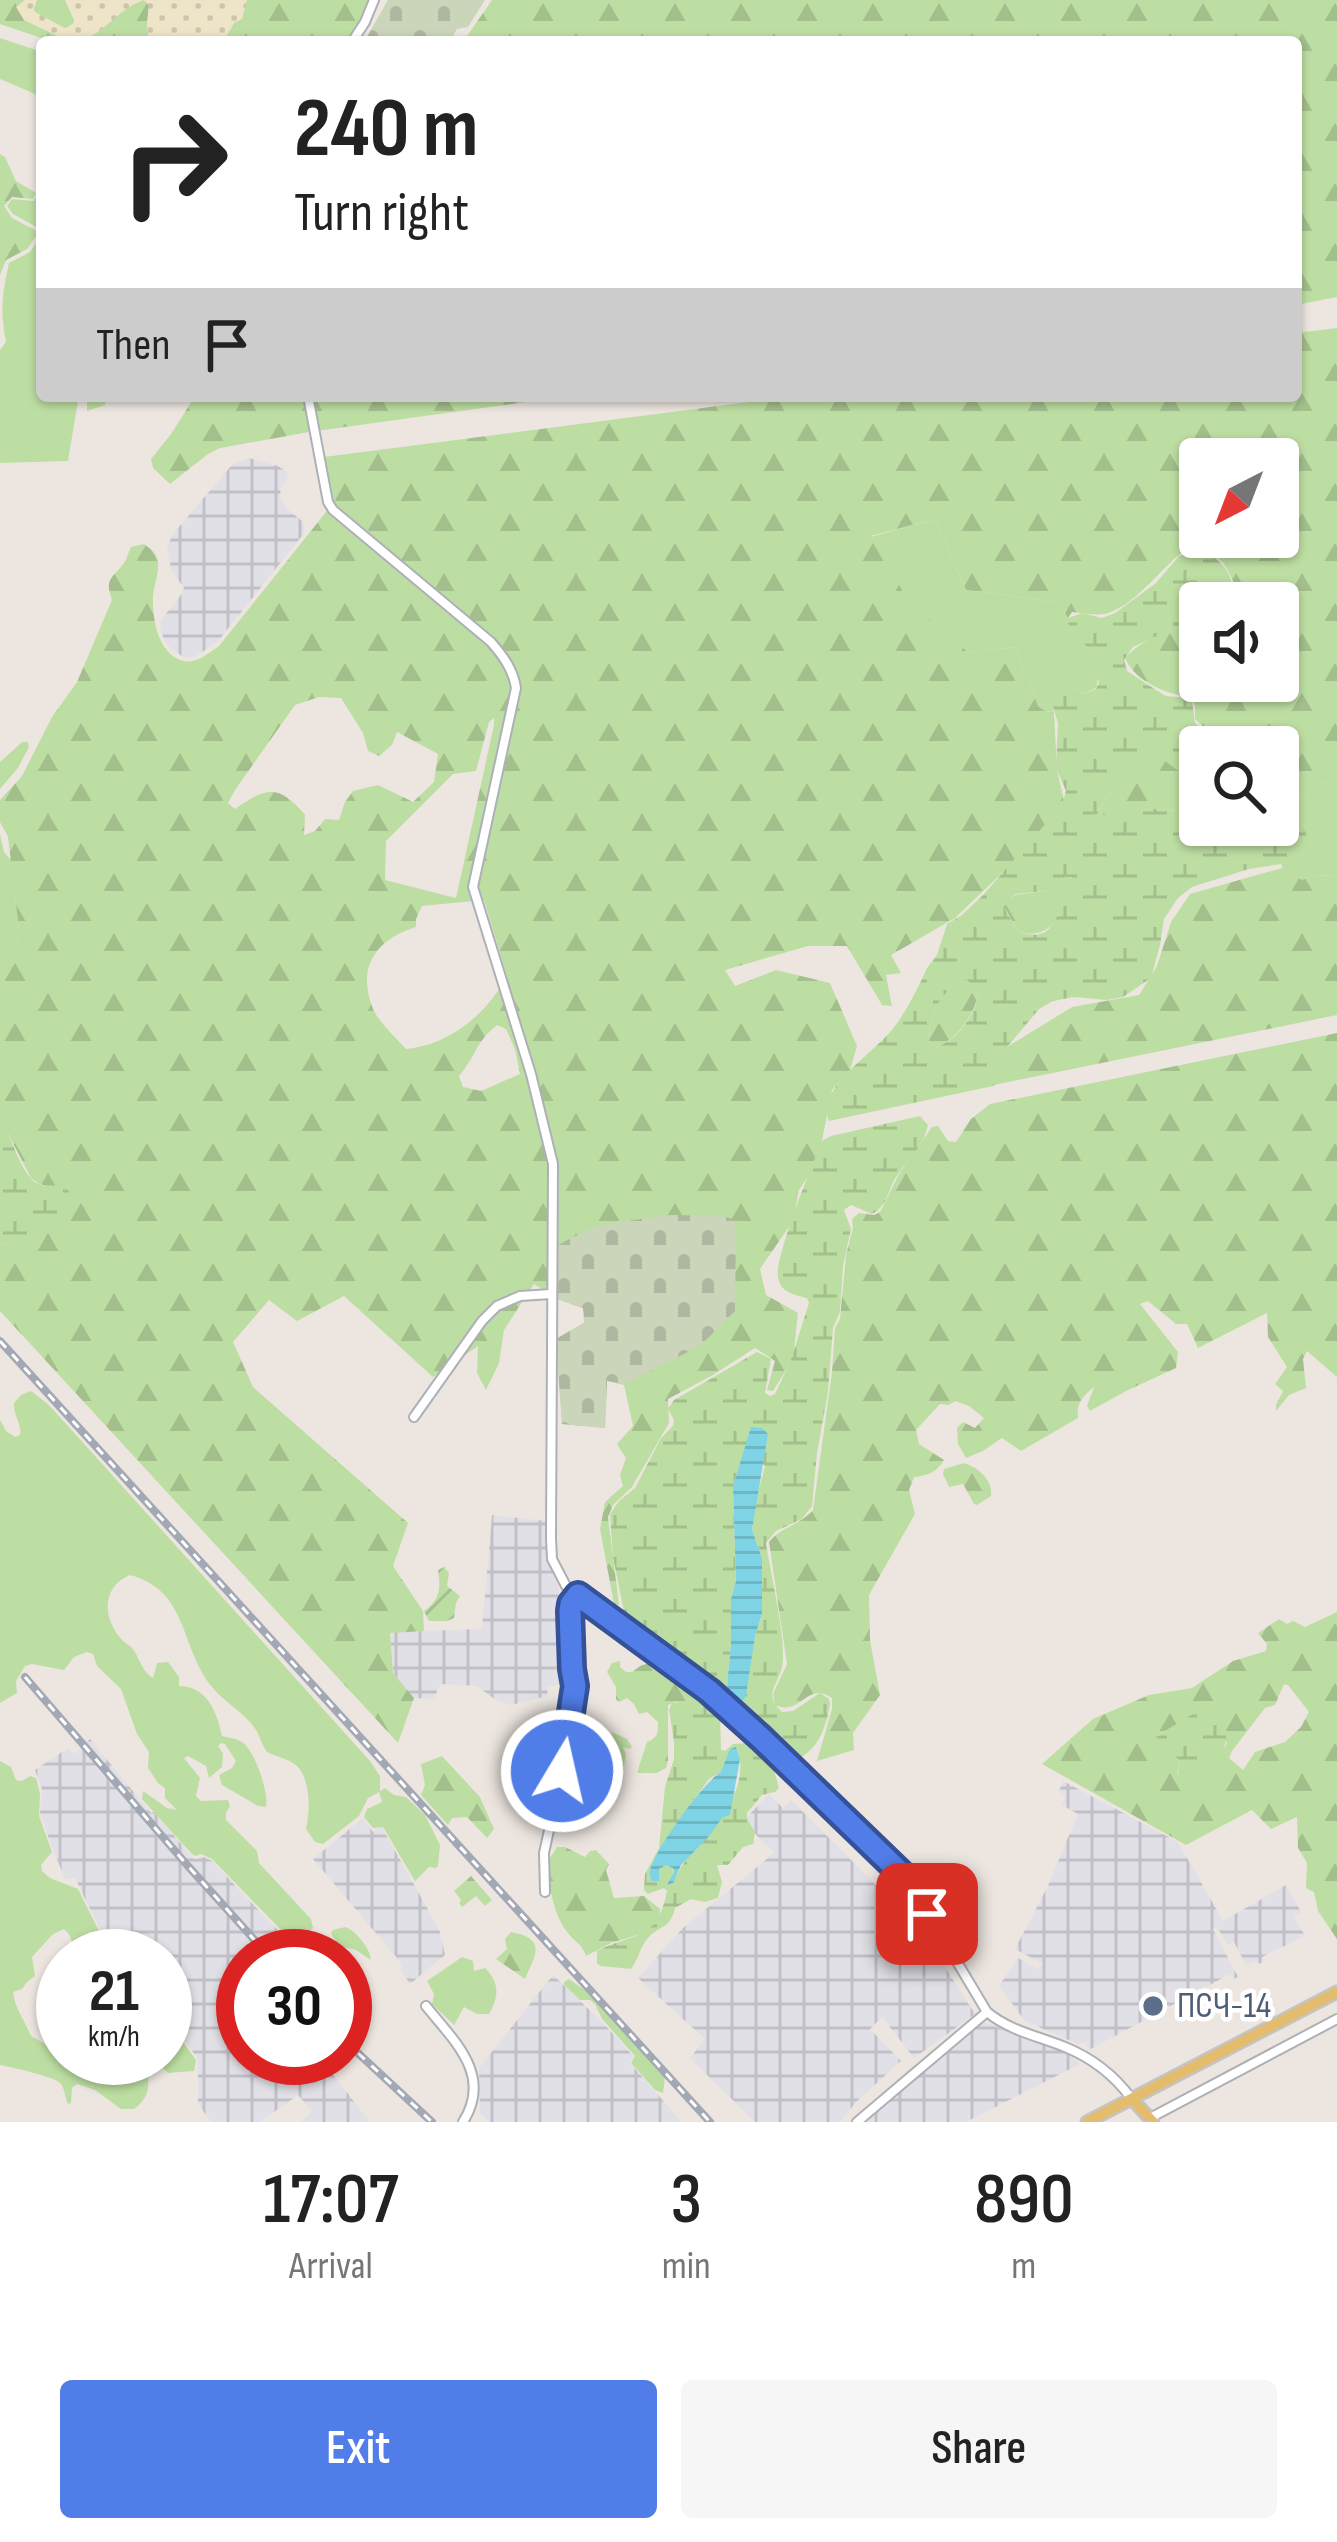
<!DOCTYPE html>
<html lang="en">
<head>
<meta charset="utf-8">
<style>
	body { margin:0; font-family:"Sofia Sans Condensed",sans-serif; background:#f6f6f6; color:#222; height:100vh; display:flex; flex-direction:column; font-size:45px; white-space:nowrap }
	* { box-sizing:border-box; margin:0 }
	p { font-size:39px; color:#767676 }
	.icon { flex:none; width:66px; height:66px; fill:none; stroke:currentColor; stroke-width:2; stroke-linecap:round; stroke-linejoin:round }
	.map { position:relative; height:2122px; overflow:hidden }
	.sheet { display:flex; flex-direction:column; background:#fff; flex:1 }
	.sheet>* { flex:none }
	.top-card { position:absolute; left:36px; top:36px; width:1266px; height:366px; border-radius:12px; box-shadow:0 3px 9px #0004; background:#fff; color:#222; overflow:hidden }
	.needle { width:78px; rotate:222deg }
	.tools { position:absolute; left:1179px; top:438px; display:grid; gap:24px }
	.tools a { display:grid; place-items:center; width:120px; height:120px; border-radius:12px; background:#fff; box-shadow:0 3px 9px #0004; font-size:60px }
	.speed { position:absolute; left:36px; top:1929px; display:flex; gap:24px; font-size:60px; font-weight:700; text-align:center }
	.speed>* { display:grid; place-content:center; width:156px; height:156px; border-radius:50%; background:#fff; box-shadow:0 3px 9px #0004; line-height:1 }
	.speed small { font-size:30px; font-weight:400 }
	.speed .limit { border:18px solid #d22; background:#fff; color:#111 }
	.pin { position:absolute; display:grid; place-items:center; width:102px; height:102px; color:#fff; margin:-51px; border-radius:24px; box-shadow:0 6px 18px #0006 }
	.me { position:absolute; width:132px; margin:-66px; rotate:9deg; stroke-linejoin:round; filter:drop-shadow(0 0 9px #0008) }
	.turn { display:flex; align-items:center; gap:42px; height:252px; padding:0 60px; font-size:54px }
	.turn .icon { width:156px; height:156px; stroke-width:2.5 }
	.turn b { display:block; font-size:84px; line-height:102px }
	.then { display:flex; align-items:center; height:114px; padding:0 60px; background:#0003; gap:24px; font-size:45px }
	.eta { display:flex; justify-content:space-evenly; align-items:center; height:204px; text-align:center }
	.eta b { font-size:72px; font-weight:600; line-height:84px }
	.button { display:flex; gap:24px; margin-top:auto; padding:24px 60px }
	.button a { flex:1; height:138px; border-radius:12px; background:#517de9; color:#fff; font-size:48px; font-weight:600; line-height:138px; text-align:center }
	.button a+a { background:#f6f6f6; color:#222 }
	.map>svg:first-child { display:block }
</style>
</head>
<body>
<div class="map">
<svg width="1337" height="2122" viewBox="0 0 1337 2122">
	<defs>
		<pattern id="industrial-grid" width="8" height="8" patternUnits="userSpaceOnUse" patternTransform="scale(3)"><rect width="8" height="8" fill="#e1e0e6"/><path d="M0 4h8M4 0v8" fill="none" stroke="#c1c0c6"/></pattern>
		<pattern id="forest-firs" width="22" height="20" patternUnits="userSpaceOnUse" patternTransform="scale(3)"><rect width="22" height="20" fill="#bddea2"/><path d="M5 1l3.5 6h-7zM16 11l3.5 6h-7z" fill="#a3bf8c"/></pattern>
		<pattern id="wetland-marsh" width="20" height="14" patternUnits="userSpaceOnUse" patternTransform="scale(3)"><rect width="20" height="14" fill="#bddea2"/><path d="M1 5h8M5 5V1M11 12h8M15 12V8" fill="none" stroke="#a3bf8c"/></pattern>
		<pattern id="sand-dots" width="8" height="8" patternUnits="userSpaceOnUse" patternTransform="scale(3)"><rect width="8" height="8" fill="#eee4c7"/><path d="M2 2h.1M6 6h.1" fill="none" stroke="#ccc4ab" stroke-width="1.8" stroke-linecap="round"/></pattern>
		<pattern id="cemetery-stones" width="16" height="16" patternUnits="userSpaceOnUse" patternTransform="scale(3)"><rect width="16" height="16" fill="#cad5b9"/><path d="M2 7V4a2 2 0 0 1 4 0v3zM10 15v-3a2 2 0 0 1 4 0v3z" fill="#aeb79f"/></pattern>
		<pattern id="garden-furrows" width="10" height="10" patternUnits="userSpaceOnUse" patternTransform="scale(3)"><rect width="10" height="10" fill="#bddea2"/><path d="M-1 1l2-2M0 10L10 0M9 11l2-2" fill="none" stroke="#a3bf8c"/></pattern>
		<pattern id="water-rules" width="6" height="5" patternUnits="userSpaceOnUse" patternTransform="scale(3)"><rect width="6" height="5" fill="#7ed4e4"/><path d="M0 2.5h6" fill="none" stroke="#6db6c4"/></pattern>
	</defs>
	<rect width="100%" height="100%" fill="#ede6e0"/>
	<path fill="url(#industrial-grid)" d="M249,458L278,466L287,472L288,479L281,487L280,495L285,507L303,522L305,532L218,641L195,657L185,658L171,649L164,640L160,627L161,620L181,595L184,588L171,569L167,547L173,534L232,465Z
		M492,1515L545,1521L547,1526V1554L560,1593L563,1595L561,1684L548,1687L547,1696L511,1705L497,1701L477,1686L440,1684L434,1699L414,1698L393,1673L390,1632L482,1629Z
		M90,1739L151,1813L154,1812L194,1859L204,1857L212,1861L302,1956H243V2058H320L370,2122H301L312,2111L298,2095L260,2122H211L198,2104V2059L165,2014V1956H121L104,1938L75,1878L65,1879L50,1842L40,1812L42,1789L35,1770L68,1748L74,1754Z
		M1063,1781L1178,1842L1223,1921L1286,1885L1301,1912L1294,1916L1305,1936L1262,1957L1263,1962L1259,1964L1256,1961L1246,1965L1234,1942L1228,1945L1216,1926L1213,1929L1238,1977L1234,1979L1230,1974L1089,2050L1085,2042L1078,2044L1025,2021L999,1986L1018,1958L1037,1969L1043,1964L1015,1949L1047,1888L1078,1814L1062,1805L1066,1796L1059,1791Z
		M769,1794L783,1808L791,1800L922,1931L975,2014L914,2058L882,2017L870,2029L901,2061L857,2101L840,2122H755L690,2058L705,2039L638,1978L683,1928L774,1853L743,1821Z
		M363,1818L373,1832L381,1826L439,1929L445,1955L410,1984L400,1969L403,1965L313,1859Z
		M553,1975L604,2024L634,2057L629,2062L682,2122H489L480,2113L479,2068Z
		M983,2022L1069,2054L1080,2064L966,2122H863Z"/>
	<path fill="#bddea2" d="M37,0H65L75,22L67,28H63L37,14L33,9Z
		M0,38L42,52V97L0,79Z
		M38,192L42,193V230L13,214L7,206L12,199L34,201Z
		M42,235V396H106L105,405L87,411V401H78L68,461L0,463V350L6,342C0,311 2,294 9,263L30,252Z
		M935,519L966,590L1058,602L1068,618V624C1084,641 1104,664 1096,688L1084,694L1068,685L1053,708L1054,712L1045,711L1038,706L1016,647L968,652L909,604L870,537Z
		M22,742H28L29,747L18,768L0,789V762Z
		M1337,774V876L1315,875L1302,880L1293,875L1283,865L1297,824L1296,805L1306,794Z
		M0,834L4,852L11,860L19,930L15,953L0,951Z
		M31,1391L49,1405L370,1761L380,1776V1791L385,1788L394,1795L406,1797L425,1815L440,1845L438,1866L436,1868L429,1867L415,1881L383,1827L373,1828L364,1817L367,1809L382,1802L379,1792L368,1798L359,1816L323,1844L315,1842L306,1829C310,1811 311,1780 297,1766C289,1759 277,1757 267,1752C261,1744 260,1735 254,1727C243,1712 224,1702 212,1687C179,1646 189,1591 130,1575C101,1587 102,1619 123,1641C125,1643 128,1644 131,1647C141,1658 140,1670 153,1678L157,1663L168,1662L179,1677V1686C207,1686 217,1712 222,1736C229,1738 236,1738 242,1742C255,1750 269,1793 266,1807L258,1806L222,1785L219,1775L232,1768L236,1761L225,1744L221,1743L218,1746L223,1753L222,1767L209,1778L206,1766L188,1756L184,1758L200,1778L196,1796L201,1801L228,1800L230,1806L226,1813V1820L257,1851L259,1863L311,1919L313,1928L307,1933L308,1937L326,1950L329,1956H314L297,1936L284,1933L212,1859L201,1854L195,1856L191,1853L142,1799L143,1791L167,1808L177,1810L165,1798V1788L158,1783L148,1768L149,1752L137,1734L121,1689L97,1666L93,1654L87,1652L74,1657L64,1670L32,1664L25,1666L16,1681L17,1693L0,1703V1420L6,1431L15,1437L20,1435C22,1424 13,1415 14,1403L21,1395Z
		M0,1761L11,1767L16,1780L22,1781L30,1776L36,1778L40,1794L39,1816L52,1852L41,1865L42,1871L50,1878L78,1889L104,1941L117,1956H78L69,1934L64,1929L53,1934L32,1957L35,1976L26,1983L22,1989L13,1992C15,2009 25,2021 31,2036L59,2052L63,2058L76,2062L79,2058H112L105,2069L109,2074L123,2065L134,2063L136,2058H153C142,2078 158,2091 134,2109H121L95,2090L77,2084L72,2088L71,2103L68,2104C65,2098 65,2090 61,2084C57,2077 10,2067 0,2065Z
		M345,1927C356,1930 371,1950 371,1960L354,1949L339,1947L331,1933L333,1930Z
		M462,1957L473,1961L474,1971L485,1968C500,1983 499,1997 489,2014H477L464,2007L454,2025L432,2004L434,1994L427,1981Z
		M569,1979L593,1996L665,2077L663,2093L655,2090L631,2063L635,2056L602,2019L595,2004L590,2000H580L564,1985V1982Z
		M165,2016L196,2060L194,2071L168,2073L162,2067L165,2044L171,2039L165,2030Z"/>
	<path fill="url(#forest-firs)" fill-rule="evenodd" d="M0,0H25L17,7L24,20L71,42H53L0,24Z
		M144,0L149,5L147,25L149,42H80C102,30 120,8 144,0Z
		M247,0H371L366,13L346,42H223Z
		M492,0H1337V297L1296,305V42H463Z
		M0,154L5,157L16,181L36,193L33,199L12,197L4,206L12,218L39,232L27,249L6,260L0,275Z
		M1337,328V774L1306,794L1296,805L1297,824L1283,864L1293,875L1302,880L1315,875L1337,876V1015L994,1085L1004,1049L1072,1007L1139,995L1157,966L1171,922L1190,894L1282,868L1281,859L1297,824L1282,794L1278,790V747H1258L1251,737L1242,739L1234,747H1226L1195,719V705L1190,697C1165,694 1135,681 1125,658C1144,637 1175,628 1200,617V681H1278V603H1225L1231,598L1235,585C1222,557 1218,551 1186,549C1162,567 1139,601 1111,612C1099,617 1085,613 1072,612L1068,618L1058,602L966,590L935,519L871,536L910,604L968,652L1016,647L1038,706L1045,711L1054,712L1057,770L1064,801L1050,827L955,918L891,955L901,973L886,975L892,1006L882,1005L847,946H808L725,970L735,986L776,970L830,983L857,1046L850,1070L832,1090L818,1161L799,1190L793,1221L760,1269L766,1295L798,1313L793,1359L773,1391L767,1390L775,1361L755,1348L713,1375L668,1399L669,1423L632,1487L613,1505L608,1517L619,1605L614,1604L600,1529L605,1502L623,1486L620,1475L626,1458L617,1444L633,1426L624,1385L607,1381L605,1428L562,1424L556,1339L584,1323L583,1308L557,1299L534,1284L504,1330L499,1363L486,1390L477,1373L478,1346L433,1377L344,1296L297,1321L269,1300L233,1342L253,1387L408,1523L393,1566L423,1611L424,1631L390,1633L393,1673L414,1698L398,1743L0,1311V1244C32,1246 54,1233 70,1205L48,1186L39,1184L31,1178L0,1118V951L15,952L19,930L8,837L0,822V800L22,776L52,717L77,682L112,600C104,578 112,579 124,563C127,559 128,553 131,547L144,544C149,548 155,551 157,558C161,569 154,584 153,596C152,618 158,655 184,661C196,664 209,653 219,646L334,502L324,457L795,396H1296V333ZM1200,459H1278V537H1200ZM319,697L341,698L363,733L368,751L379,756L392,745L397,732L438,754L434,782L413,802L378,785L353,791L345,802L339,820L325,819L315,831L304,835L305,815C279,784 266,787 235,809L228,803L235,790L295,705ZM494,718V725L456,898L385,880L386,841L453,774L476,771L489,722ZM484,900L507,976C487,1014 449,1045 406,1049C396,1038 381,1024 374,1011C356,969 374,940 416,927V919L422,906ZM497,1025L506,1029L515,1049L520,1074L481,1091L463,1087L459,1076C477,1055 474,1044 497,1025Z
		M195,396H569L309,432L220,448L208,454L170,484L153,468L151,459L171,434Z
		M1157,754L1184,775L1200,776V813L1154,809L1095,817C1109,793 1130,764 1157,754Z
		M1073,877C1069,906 1052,944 1018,931L1005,908V903L1015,895L1052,890L1062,878Z
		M966,979L979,992C971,1023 956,1039 928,1052C927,1019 935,994 966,979Z
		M1337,1033V1377L1307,1351L1303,1359L1306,1388L1289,1395L1276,1411V1405L1283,1391L1275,1384L1287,1367L1268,1337L1267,1313L1198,1348L1187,1324H1176L1148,1301L1140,1304L1178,1352L1176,1368L1126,1391L1090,1411L1087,1406L1094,1387C1083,1396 1076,1403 1078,1418L1021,1451L1002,1438L983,1451L966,1458L958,1444L957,1428L963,1422L975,1428L984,1418L969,1406L955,1401L949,1405L940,1404L916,1430L919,1444L944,1460C937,1472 927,1476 914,1477L909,1490L915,1514L869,1595L870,1640L880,1695L853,1733L854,1750L817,1761L832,1709V1698C805,1681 802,1717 775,1705L773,1694L787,1664L769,1542C781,1527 800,1525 813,1510L832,1372L835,1328L840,1319L846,1255L853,1228L852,1219L859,1213L874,1215L880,1212L899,1174L932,1127L938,1126L948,1141L956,1142L971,1119L990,1104Z
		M964,1463C979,1468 993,1480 991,1496L977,1505L974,1504L963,1484L949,1487L943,1474L944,1469Z
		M1337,1612V1939L1318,1911L1314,1892L1306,1888L1307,1863L1298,1848L1297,1817L1271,1829L1252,1810L1186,1845L1042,1764L1093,1719L1149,1695L1192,1688L1233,1661L1266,1651L1267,1644L1258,1633L1279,1619L1287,1624L1293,1621L1305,1627ZM1284,1684L1288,1685L1309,1712L1301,1727L1285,1742L1255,1752L1243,1770L1229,1758L1232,1751L1265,1708L1275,1705ZM1198,1706L1227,1743L1213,1768L1195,1778L1177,1774L1180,1761L1157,1736L1192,1715Z
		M650,1656C670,1665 699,1686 704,1708L675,1702L668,1705V1761L666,1768L657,1773H637L647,1742C658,1738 658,1732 658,1722L647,1712L639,1714L634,1704L627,1698L619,1702L616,1699V1687L607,1672L612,1663L620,1661V1667L626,1672H632L640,1666L649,1663Z
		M533,1729L537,1732L535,1743L543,1752L528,1760L532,1776L539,1783L528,1789L525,1795L518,1796L512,1789L521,1766L518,1757L526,1751V1745Z
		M612,1732L627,1739L632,1747L630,1749L623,1747L626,1754L623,1770L605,1763L602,1755Z
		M442,1756L480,1797L494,1829L487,1838L467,1817L452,1818L448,1825L421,1795L425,1785L421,1764Z
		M557,1847H565L585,1857L590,1851L596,1850L609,1864L606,1870L614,1898L644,1896L660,1909V1920L647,1932L611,1943L586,1956C582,1943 574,1942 567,1932C553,1913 548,1884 548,1861Z
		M471,1876L492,1900L485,1906L476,1896L462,1907L459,1903L461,1900L454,1891Z
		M511,1932C547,1939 536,1954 525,1979L496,1959L507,1949L505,1939Z"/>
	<path fill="url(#wetland-marsh)" fill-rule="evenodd" d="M1199,552C1219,556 1231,570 1233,590L1223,603H1200V616L1133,647L1124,660L1127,671L1156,690L1166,696L1188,698L1192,701L1195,723L1223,747H1200L1198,777L1184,775L1157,755C1131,764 1109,792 1096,816L1154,809L1200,813V825H1278V795L1287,802L1311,842L1305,857L1295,862L1249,869L1192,887L1178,898L1164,919L1160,945L1151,978L1123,997L1107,1000L1074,997L1053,1001L1039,1009L1003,1052L996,1084L993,1086L829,1121C815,1086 876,1053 895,1026C908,1008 918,988 927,968L937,955L947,924L962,915L983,895L1062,805L1066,791L1056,768L1058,723L1051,700L1059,684L1068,685L1084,694L1096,689L1099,682L1088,648L1068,624V618L1082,613L1102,618L1115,613L1156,583L1179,556ZM1062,878L1072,877C1071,890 1069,895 1063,906C1051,928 1046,942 1018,931L1005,909L1006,903L1015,894L1053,890ZM966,979L979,992C972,1022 957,1040 929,1051C926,1019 936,994 966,979Z
		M920,1116L928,1125C924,1145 910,1158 898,1174C887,1189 889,1205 872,1214L851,1205L844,1210L851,1229L843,1266L840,1312L833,1328L828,1392L817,1453L812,1506L802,1519L776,1531L766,1543C771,1576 784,1628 783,1660C782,1684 760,1692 782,1712L793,1711L820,1693L829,1699L830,1704C827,1724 819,1748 801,1757L679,1658L626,1622L613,1557L610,1514L619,1501L635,1488L661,1438L673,1426L674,1420L668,1409L674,1400L757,1352L771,1359L765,1393L770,1396L775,1394L791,1360L809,1303L807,1298C794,1295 780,1292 778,1277C774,1260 813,1160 823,1140L831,1136ZM745,1447L765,1466L757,1496L752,1530L762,1558V1615L755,1636L743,1701L727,1686L731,1644V1599L736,1581L733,1486Z
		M0,1118C11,1134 21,1176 38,1184C49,1189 66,1179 71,1196C75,1212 50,1233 37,1239C26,1244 12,1245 0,1244Z
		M705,1700L716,1704L720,1716L721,1750L725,1751L733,1744L750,1743L773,1767L779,1788L775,1792L762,1795L747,1813V1819L755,1832L753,1844L743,1847L728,1865H717L722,1882L718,1898L705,1902L691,1899L675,1908C670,1930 660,1924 647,1939C640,1948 638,1960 631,1969L601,1966L597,1964V1951C638,1931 657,1941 667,1891L664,1888L648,1894L644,1890L645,1874L659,1848L665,1787L674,1759V1742L669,1710L672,1703ZM736,1747C754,1786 713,1829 690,1855C681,1865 677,1877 668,1885L673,1875V1868L666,1865L659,1869V1881L656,1880L650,1871L676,1824L709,1779L721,1772Z
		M1209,1703L1217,1704C1231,1724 1229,1754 1210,1771C1203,1777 1191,1781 1183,1786L1176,1783L1180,1761L1156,1737L1191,1715L1197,1706Z"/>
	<path fill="url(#sand-dots)" d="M25,0H37L33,11L65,28L72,26L75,20L66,0H143C117,9 100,41 71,42L24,20L16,7Z
		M144,0H247L242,19L234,23L223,42H149L147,25L149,5Z"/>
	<path fill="url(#cemetery-stones)" d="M388,0H485L468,27L457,29L449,42H364Z
		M671,1215L723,1216L736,1220L735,1311L700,1346L624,1384L607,1381L605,1428L562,1424L556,1339L585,1322L583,1308L557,1299L556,1246L597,1225Z"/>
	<path fill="url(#garden-furrows)" d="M444,1567L449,1573L447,1586L460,1596L456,1603L454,1618L447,1621H429L424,1611C440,1600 441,1589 438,1570Z"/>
	<path fill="url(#water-rules)" d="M751,1427L762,1428L768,1434L752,1530L762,1558V1614L755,1636L746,1695L743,1701L738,1702L731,1696L727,1686L731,1644V1599L736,1581L733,1486Z
		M736,1747L740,1759L730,1815L722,1818L710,1835L681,1865L673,1883L667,1885L674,1872L673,1868L666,1865L659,1869V1881H651C651,1878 649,1875 650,1872C652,1853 705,1780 721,1772L730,1749Z"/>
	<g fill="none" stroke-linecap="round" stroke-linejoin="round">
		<g stroke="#adb0b7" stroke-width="12">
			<path id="minor" d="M352,42L365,22L374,0
				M308,396L328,502L333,510L491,642C503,656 513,669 516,688L473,887L531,1074L553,1164L551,1538L552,1559L566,1586L709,1691L787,1762L908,1880L987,2012C1010,2031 1038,2036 1065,2047C1092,2058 1114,2075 1131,2098
				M414,1417L482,1321L497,1306L520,1296L551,1294
				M545,1892L544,1853L562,1771L575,1686L571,1669L570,1611L571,1604L577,1595
				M426,2006C454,2041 493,2075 463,2122
				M1150,2118L1337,2019
				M857,2122L987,2012"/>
		</g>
		<g stroke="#c4c4c4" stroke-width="15">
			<path id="major" d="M1132,2099L1153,2122
				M1087,2122L1337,1992"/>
		</g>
		<use href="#minor" stroke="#fff" stroke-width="8"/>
		<use href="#major" stroke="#e4bc6e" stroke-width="10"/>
		<g stroke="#a3a8b5" stroke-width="8">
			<path id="rail" d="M0,1341L710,2122
				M25,1677L187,1865L269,1956
				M345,2041L432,2122"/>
		</g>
		<use href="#rail" stroke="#fff" stroke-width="3" stroke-dasharray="9" stroke-linecap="butt"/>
	</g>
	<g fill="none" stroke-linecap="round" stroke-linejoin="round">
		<g stroke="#355197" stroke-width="30">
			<path id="route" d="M562,1771L575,1686L572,1669L570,1611L571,1604L578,1595L709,1691L761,1738L908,1880L927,1914"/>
		</g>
		<use href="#route" stroke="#517de9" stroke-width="21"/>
	</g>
	<circle fill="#5c6f8a" stroke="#fff" stroke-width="4.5" cx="1153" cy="2006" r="12"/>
	<g text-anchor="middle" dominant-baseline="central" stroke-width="9" stroke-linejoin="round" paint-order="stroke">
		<g font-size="36" fill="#4e5e75" stroke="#fff" text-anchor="start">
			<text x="1177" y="2006">ПСЧ-14</text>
		</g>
	</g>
</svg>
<div class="tools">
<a><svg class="needle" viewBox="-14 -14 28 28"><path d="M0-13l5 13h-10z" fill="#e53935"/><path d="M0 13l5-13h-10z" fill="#767676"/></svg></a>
<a><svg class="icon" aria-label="sound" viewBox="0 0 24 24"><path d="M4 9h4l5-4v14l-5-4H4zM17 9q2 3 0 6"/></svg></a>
<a><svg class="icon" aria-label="search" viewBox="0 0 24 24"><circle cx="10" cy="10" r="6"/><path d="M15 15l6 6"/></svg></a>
</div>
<div class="speed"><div>21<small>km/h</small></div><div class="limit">30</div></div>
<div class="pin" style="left:927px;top:1914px;background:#d93025"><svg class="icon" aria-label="arrive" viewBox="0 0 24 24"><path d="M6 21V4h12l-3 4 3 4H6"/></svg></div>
<svg class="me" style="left:562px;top:1771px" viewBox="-20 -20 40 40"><circle r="17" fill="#517de9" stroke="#fff" stroke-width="3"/><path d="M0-11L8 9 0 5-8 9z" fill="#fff"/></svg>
<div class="top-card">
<div class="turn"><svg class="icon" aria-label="right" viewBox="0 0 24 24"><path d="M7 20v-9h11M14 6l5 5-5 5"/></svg><div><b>240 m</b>Turn right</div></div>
<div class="then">Then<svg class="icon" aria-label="arrive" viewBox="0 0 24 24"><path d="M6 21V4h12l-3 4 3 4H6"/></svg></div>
</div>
</div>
<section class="sheet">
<div class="eta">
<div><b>17:07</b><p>Arrival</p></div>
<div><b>3</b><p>min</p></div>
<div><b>890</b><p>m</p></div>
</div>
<div class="button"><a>Exit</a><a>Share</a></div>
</section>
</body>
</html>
